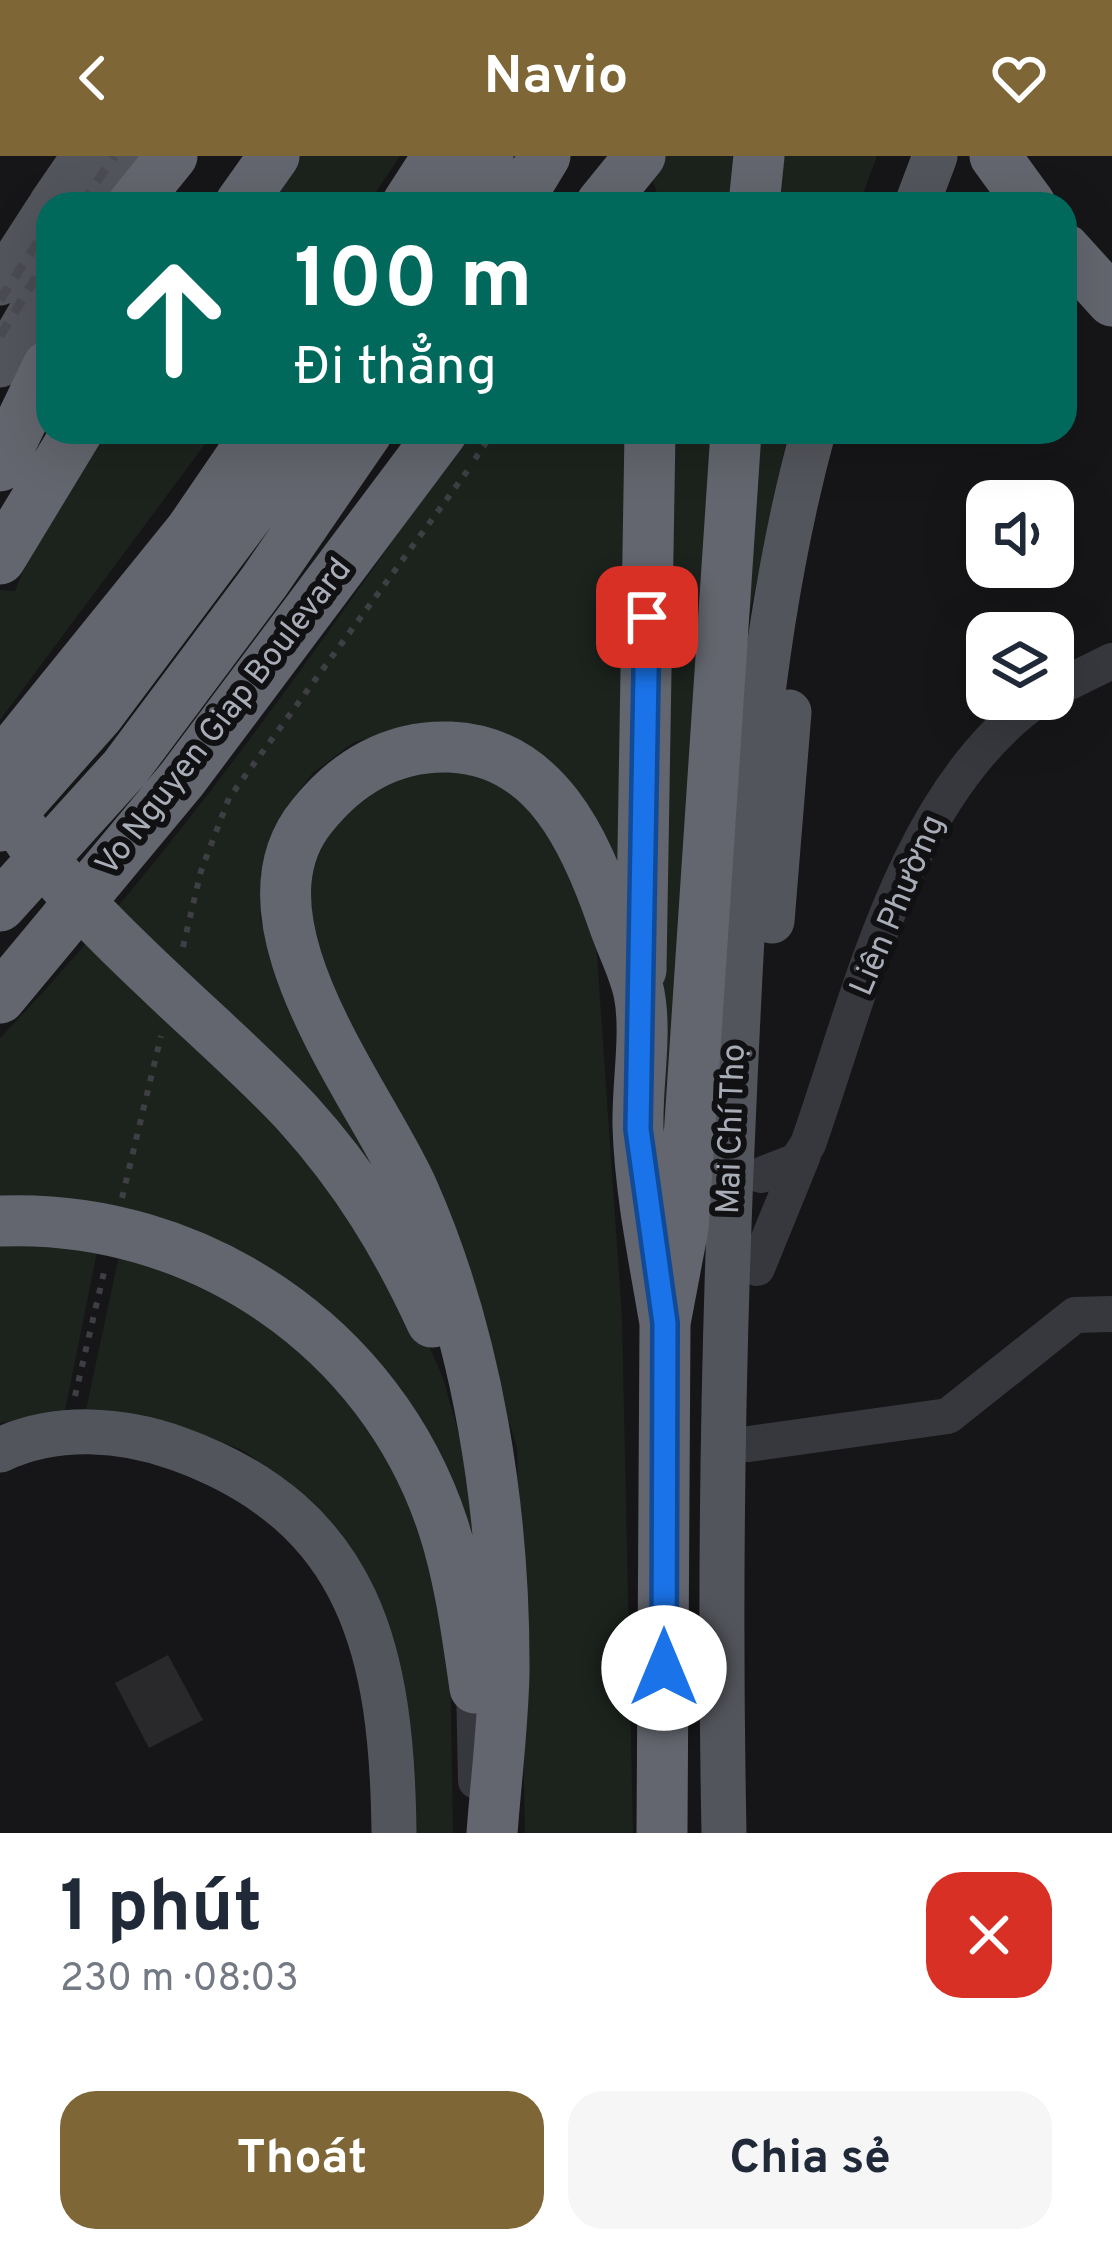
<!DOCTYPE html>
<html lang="vi">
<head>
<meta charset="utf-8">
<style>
	body { margin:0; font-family:Overpass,sans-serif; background:#f6f6f7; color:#1f2937; height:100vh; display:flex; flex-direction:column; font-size:45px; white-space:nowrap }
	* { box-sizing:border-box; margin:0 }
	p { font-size:39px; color:#747a83 }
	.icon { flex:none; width:66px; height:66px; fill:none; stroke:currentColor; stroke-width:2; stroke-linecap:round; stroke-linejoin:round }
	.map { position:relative; height:1677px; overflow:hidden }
	.drawer { display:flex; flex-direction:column; background:#fff; flex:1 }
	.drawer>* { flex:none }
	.banner { position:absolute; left:36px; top:36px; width:1041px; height:252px; border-radius:36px; box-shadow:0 12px 48px #0002; background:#00695c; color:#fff; overflow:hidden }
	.fabs { position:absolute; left:966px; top:324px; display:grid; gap:24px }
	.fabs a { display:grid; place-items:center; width:108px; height:108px; border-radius:24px; background:#fff; box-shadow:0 12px 48px #0002; font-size:60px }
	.pin { position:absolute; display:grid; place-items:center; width:102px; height:102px; color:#fff; margin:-51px; border-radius:24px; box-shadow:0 6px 18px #0006 }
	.me { position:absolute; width:132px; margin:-66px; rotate:0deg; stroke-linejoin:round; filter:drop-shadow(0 0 9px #0008) }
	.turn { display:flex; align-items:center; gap:42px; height:252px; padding:0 60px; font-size:54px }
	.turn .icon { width:156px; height:156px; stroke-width:2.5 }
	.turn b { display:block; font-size:84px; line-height:102px }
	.round { display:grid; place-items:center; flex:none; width:126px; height:126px; border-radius:36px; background:#f6f6f7 }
	.overview { display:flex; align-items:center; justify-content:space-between; height:204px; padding:0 60px }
	h1 { font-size:72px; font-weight:700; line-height:90px }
	.cta { display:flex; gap:24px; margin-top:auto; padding:24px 60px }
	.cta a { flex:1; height:138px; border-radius:36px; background:#7e6636; color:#fff; font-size:48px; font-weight:700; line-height:138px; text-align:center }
	.cta a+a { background:#f6f6f7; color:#1f2937 }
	header { display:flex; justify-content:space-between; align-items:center; height:156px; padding:0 60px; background:#7e6636; color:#fff; font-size:54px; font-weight:700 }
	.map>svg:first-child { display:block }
</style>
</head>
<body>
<header><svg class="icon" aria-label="back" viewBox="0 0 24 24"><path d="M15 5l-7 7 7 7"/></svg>Navio<svg class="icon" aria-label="heart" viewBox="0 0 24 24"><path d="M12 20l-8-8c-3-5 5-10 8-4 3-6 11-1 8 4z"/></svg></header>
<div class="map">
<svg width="1112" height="1677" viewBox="0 0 1112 1677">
	<rect width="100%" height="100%" fill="#161618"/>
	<path fill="#1c231d" d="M295,0H400L368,48H262Z
		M656,0H738L731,48H661L648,12Z
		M778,0H877L859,48H771Z
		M106,276H214L0,564V434L15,435L27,405Z
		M469,276H628L622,725L592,675L404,573L354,586L313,617L287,650L264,704L260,761L280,829L374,974L419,1168L443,1222L461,1286L477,1398L327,1163L0,1041V882C177,698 323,484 469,276Z
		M676,276H712L673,969H661L659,624Z
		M754,276H788L744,484Z
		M397,611L489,616L548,664L594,757L622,1162L633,1677H525L517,1292L500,1236L314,825L296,754L343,640Z
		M0,1077L99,1086L65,1255L0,1267Z
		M121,1090L292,1173L410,1330L450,1500L453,1677H401L328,1365L289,1326L242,1294L184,1271L86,1254Z"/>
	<path fill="#29292c" d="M168,1499L203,1564L149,1592L115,1527Z"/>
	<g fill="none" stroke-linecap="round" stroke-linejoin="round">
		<path stroke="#3d3f44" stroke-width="6" stroke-dasharray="6 9" stroke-linecap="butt" d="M475,303L493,276
			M183,791L201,715L229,642L468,314
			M122,1042L161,880
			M75,1240L105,1112"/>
		<path stroke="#37383d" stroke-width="36" d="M1053,534L1112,505
			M761,1019L797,1005L808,988C860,841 905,636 1038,543
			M757,1112L803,999
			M749,1288L948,1260L1075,1159L1112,1158
			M474,1527L476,1625"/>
		<path stroke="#53555c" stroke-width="45" d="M51,48L84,0
			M98,48L132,0
			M917,48L935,0
			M0,127L48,53
			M0,209L48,127
			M772,765L789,556
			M0,1294C56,1268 122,1272 179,1293C363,1360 392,1499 394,1677
			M724,1677C719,1426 723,1175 735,924C745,705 755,489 813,276"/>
		<path stroke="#63666e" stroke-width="51" d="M995,0L1030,48
			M133,48L172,0
			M240,48L274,0
			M407,48L438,0
			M459,48L488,0
			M516,48L545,0
			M601,48L640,0
			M754,48L759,0
			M1065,93L1112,145
			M0,310L48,210
			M0,403L77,276
			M0,610L191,374L258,276
			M0,632C45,741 215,867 298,958C356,1022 396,1088 432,1166
			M0,670L99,558L310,276
			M0,750L125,612L264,426L367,276
			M641,814L650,276
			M0,842L182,623L442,276
			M0,1065C197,1057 381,1181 443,1370C460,1422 467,1477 475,1532
			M492,1677C496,1624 503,1569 504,1516C505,1355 478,1181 413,1034C370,937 227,764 312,660C347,616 393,589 450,591C546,595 586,686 613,765C621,789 634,813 639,837C647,878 637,927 638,970C640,1036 654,1102 665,1167
			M662,1677L665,1167L683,1072L736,276"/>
		<path stroke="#4a4c52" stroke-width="9" stroke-dasharray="15 12" stroke-linecap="butt" d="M82,48L114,0
			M0,144L48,70
			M0,180L48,102"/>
	</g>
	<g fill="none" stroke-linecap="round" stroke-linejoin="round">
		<g stroke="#114b97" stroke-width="30">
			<path id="route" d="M647,461L638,973L665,1167L664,1512"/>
		</g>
		<use href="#route" stroke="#1a73e8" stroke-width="21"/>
	</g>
	<g text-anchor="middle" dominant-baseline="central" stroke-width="12" stroke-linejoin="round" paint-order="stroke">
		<g font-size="33" fill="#a8adb8" stroke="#111113">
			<text transform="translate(225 562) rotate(-52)">Vo Nguyen Giap Boulevard</text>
			<text transform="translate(899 750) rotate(-67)">Liên Phường</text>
			<text transform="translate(733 973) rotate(-88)">Mai Chí Thọ</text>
		</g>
	</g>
</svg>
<div class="fabs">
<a><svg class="icon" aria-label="sound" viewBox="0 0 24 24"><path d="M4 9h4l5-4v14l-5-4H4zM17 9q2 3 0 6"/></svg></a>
<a><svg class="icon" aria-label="layers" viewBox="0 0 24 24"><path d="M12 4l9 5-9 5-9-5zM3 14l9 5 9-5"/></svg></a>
</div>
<div class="pin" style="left:647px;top:461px;background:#d93025"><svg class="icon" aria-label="arrive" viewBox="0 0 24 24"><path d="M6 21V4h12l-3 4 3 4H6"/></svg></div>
<svg class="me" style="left:664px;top:1512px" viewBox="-20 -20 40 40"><circle r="19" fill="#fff"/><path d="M0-13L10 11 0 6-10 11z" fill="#1a73e8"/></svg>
<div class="banner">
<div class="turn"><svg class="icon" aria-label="ahead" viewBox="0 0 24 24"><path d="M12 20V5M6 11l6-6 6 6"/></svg><div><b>100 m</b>Đi thẳng</div></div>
</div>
</div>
<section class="drawer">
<div class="overview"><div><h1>1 phút</h1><p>230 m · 08:03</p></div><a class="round" style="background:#d93025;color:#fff"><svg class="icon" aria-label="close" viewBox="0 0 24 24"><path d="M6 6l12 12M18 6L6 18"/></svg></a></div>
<div class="cta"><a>Thoát</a><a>Chia sẻ</a></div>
</section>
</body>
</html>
